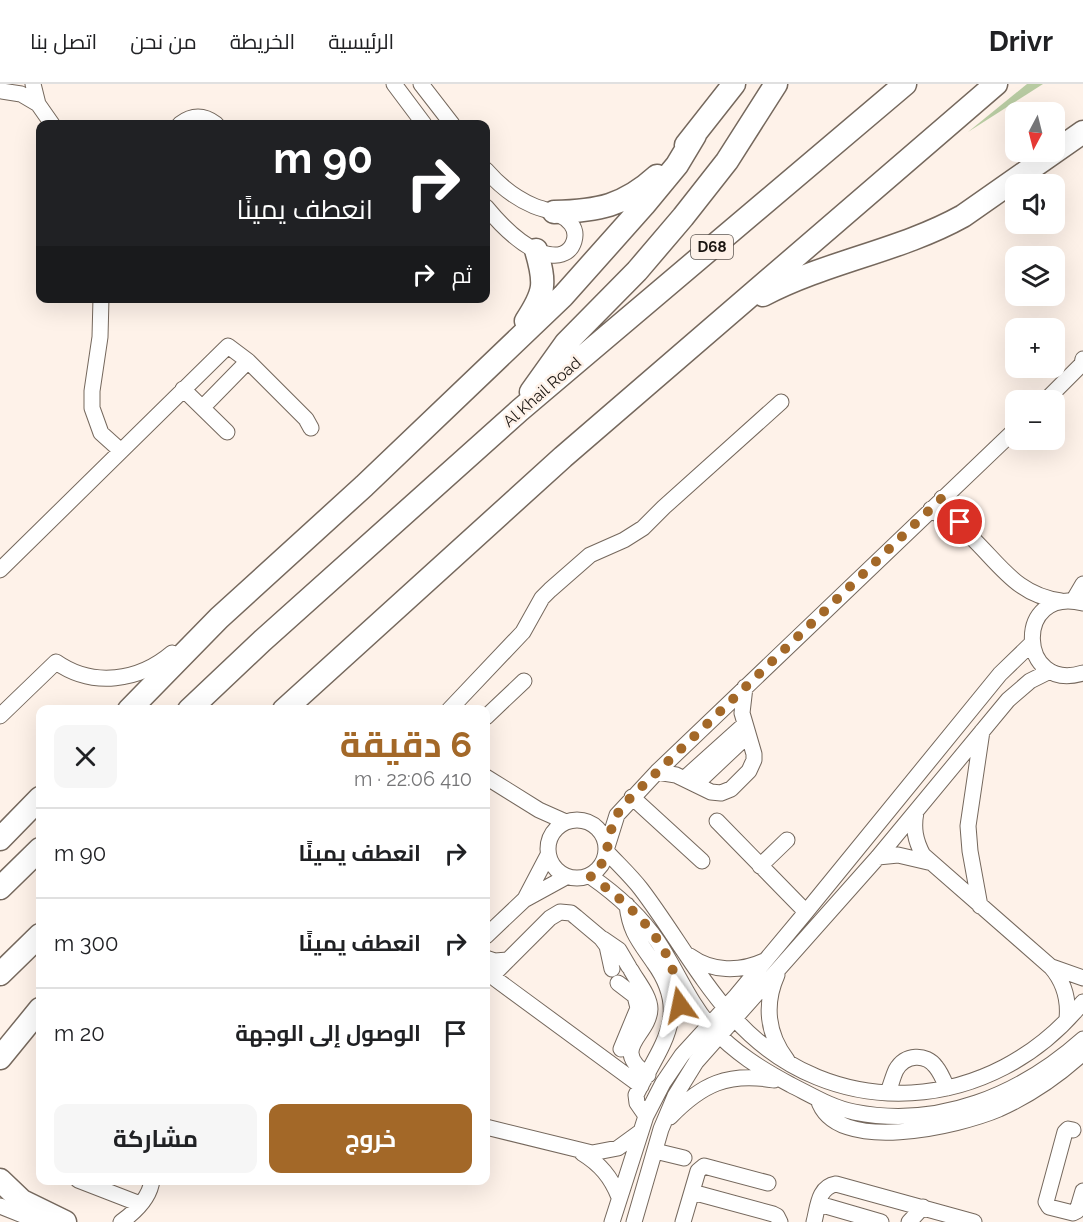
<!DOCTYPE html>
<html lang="ar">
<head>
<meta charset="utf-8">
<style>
	body { margin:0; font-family:Raleway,Cairo,sans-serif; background:#f6f6f6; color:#202124; direction:rtl; height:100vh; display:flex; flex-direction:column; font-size:22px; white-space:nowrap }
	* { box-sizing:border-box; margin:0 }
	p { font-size:20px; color:#757577 }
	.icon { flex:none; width:33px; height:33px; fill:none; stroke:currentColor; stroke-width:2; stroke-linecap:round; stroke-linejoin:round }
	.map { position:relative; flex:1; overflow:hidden; direction:ltr }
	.drawer { position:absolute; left:36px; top:621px; width:454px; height:480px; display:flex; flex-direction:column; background:#fff; border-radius:12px; box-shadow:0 6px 24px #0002; direction:rtl }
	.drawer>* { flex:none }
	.top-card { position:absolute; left:36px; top:36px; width:454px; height:183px; border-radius:12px; box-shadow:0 6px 24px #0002; direction:rtl; background:#202124; color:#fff; overflow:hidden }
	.needle { width:39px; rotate:187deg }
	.tools { position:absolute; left:1005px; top:18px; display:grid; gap:12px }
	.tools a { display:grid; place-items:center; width:60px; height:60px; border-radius:12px; background:#fff; box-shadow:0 6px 24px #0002; font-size:30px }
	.pin { position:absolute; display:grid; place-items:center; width:51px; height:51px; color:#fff; margin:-26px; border:3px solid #fff; border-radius:50%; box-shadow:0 2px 6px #0007 }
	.me { position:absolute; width:66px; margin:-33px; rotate:348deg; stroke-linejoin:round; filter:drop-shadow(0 0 4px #0008) }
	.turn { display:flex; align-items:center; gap:21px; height:126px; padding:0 18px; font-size:27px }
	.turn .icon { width:78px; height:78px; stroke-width:2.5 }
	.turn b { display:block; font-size:42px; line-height:51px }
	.then { display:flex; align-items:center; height:57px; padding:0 18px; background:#0003; gap:12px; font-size:22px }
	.round { display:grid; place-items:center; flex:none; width:63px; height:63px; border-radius:12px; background:#f6f6f6 }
	.head { display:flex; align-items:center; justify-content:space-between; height:102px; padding:0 18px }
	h1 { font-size:36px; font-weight:700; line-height:45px; color:#a36828 }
	.action { display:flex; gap:12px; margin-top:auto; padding:12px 18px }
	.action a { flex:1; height:69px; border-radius:12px; background:#a36828; color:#fff; font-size:24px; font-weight:700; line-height:69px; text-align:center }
	.action a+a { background:#f6f6f6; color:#202124 }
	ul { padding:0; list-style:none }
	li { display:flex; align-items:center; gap:18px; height:90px; padding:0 18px; border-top:2px solid #e0e0e0 }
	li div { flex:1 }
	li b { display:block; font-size:22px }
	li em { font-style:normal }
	header { display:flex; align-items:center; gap:36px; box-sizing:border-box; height:84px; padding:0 30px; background:#fff; border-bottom:2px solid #e0e0e0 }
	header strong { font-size:28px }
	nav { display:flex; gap:33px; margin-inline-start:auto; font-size:21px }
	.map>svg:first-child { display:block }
</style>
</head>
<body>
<header>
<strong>Drivr</strong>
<nav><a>الرئيسية</a><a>الخريطة</a><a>من نحن</a><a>اتصل بنا</a></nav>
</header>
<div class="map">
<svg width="1083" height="1138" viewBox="0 0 1083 1138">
	<rect width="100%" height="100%" fill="#fef2e9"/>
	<path fill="#b8cba2" d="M1027,0H1043L968,48Z"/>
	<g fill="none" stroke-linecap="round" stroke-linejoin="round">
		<g stroke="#75685d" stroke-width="17">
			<path id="minor" d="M33,0L38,20L52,40
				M394,0L424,40
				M421,0L452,40
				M2,7L21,10L38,20
				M180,40C192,31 204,31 216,40
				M486,86C499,101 515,114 534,122C546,127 562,128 571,140C579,150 574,166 562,170C554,173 546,170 539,168C518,159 500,140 486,123
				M101,214L100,253L92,307V324L101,349L121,367
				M183,305L227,348
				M1046,316L1082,280L1083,275
				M203,323L248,277
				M942,414L966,447
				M931,425C943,435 958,441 969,451C1000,480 1016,511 1061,517
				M0,486L228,262L248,277L306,335L311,344
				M1073,517L1083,500
				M1083,519C1013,501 1018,610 1083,589
				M449,626L523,548L542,514L550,506L590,471L624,456L643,444L664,423L781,318
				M0,632L56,578C93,604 139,597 172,569
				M486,633L524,597
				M657,688L676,691L711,708L721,709L731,705L749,687L754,676V670L742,629L745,603
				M486,693L539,726L566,738
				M685,694L745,640
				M696,700L748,651
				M632,713L702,777
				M916,728C913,744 915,756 923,771L1051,883C1064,898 1069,915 1067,935
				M548 765a29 29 0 1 1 58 0a29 29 0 1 1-58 0Z
				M717,737L806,828
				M607,763L617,731L657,688L1016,345
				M607,768C618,780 631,792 641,805C673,847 698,894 734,934C832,1043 993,1030 1083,918
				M878,773L898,771L928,778
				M760,782L787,756
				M590,792C616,810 640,831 658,858C676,885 689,918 711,943C735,969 761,985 791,1001C811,1011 832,1024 854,1028C939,1045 1020,1011 1083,955
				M526,813L548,771
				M627,821C630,848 639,857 654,879C692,932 659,963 636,1011L637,1019L646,1032
				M980,822L970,767L968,742L982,647
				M486,852L524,816L566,793
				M603,855L619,866L629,883
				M690,872C712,888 740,888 764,877
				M486,874L495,877L508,876
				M1052,883L1083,894
				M631,886C637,897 650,912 650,925C649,952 609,964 648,991
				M486,888L641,1002
				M777,891C764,920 767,950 787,976
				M491,893L550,834L560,828L571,829L576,833L601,854L607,862L612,885
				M618,899L635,912L638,924L621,965
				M888,1008C891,1001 893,992 896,986C905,970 926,969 936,983C941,989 944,997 947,1004
				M818,1015C835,1072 959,1042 999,1025C1030,1011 1058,992 1083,969
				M670,1033C702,1000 728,988 774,996
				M486,1043L592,1069L618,1064L640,1048
				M1073,1046L1068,1045L1065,1048L1046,1118L1049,1123L1073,1129L1077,1127L1083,1107
				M655,1067L684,1074
				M582,1069C600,1080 611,1093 619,1113
				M78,1096L140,1120
				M692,1108L773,1130L777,1132L780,1138
				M819,1120L881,1138
				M0,1122L40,1138
				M121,1138C135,1128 150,1114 152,1096
				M612,1138L646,1032L663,999L682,971L736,912L806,828L1000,590L1031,560
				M634,1138L661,1045L675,1012L696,978L878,773L1008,616L1030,597L1050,587
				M683,1138L698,1087L704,1082L768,1099
				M814,1138C818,1123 818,1103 836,1100L974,1138
				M909,1138L923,1123"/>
		</g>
		<g stroke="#75685d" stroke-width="25">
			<path id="highway" d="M686,61L734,0
				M554,128C598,127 624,122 657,92
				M763,211C828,177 900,167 963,132L1083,48
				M526,237C545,208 546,200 536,166
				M531,308L566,259L637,187L683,133L727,77L776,0
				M129,626L219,534L364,402L563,212L644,121L677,81L695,51
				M189,626L262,557L520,326L905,0
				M284,626L563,373L996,0
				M0,755L40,714
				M0,804L40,765
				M0,890L40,851
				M0,974L40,925
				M0,1096L22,1117L65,1138"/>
		</g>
		<use href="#minor" stroke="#fff" stroke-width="15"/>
		<use href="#highway" stroke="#fff" stroke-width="22"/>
	</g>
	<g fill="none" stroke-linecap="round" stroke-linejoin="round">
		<path stroke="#a36828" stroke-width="10" stroke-dasharray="0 18" d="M680,921C677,907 675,889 669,876C653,841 621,814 590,792C612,778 605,750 618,729C628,714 644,701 657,688L942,414L960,438"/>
	</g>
	<g text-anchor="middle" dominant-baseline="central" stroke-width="5" stroke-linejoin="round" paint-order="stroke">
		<rect fill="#fef2e9" stroke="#5e5752" stroke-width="1.5" x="691" y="151" width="42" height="24" rx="4.5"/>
		<g font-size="15" font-weight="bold" fill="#1a1511">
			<text x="712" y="163">D68</text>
		</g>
		<g font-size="16" fill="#1a1511" stroke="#fef2e9">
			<text transform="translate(542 308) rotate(-41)">Al Khail Road</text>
		</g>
	</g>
</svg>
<div class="tools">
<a><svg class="needle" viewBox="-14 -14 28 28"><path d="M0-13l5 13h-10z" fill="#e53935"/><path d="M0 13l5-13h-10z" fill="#757577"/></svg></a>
<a><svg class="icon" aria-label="sound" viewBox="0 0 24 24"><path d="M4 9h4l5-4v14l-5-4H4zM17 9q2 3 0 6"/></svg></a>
<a><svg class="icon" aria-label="layers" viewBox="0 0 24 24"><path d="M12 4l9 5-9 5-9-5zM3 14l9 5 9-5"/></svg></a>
<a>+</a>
<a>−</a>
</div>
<div class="pin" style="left:960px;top:438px;background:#d93025"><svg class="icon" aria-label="arrive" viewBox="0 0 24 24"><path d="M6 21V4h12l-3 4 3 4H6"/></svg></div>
<svg class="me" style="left:680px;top:921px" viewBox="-20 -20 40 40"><path d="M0-17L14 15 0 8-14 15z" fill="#a36828" stroke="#fff" stroke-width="4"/></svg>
<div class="top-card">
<div class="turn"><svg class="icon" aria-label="right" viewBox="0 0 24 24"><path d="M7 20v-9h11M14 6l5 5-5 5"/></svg><div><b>90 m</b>انعطف يمينًا</div></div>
<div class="then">ثم<svg class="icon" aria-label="right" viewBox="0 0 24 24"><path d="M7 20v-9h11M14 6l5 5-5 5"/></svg></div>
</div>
<section class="drawer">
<div class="head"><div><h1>6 دقيقة</h1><p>410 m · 22:06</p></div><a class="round"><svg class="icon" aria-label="close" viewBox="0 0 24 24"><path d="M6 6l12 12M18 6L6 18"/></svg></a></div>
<ul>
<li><svg class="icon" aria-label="right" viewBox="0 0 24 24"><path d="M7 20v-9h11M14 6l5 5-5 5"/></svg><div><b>انعطف يمينًا</b></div><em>90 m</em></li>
<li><svg class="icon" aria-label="right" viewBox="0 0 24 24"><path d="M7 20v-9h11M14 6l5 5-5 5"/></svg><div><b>انعطف يمينًا</b></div><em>300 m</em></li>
<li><svg class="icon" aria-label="arrive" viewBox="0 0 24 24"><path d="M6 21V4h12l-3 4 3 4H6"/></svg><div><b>الوصول إلى الوجهة</b></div><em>20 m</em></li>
</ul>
<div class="action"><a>خروج</a><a>مشاركة</a></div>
</section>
</div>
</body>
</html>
